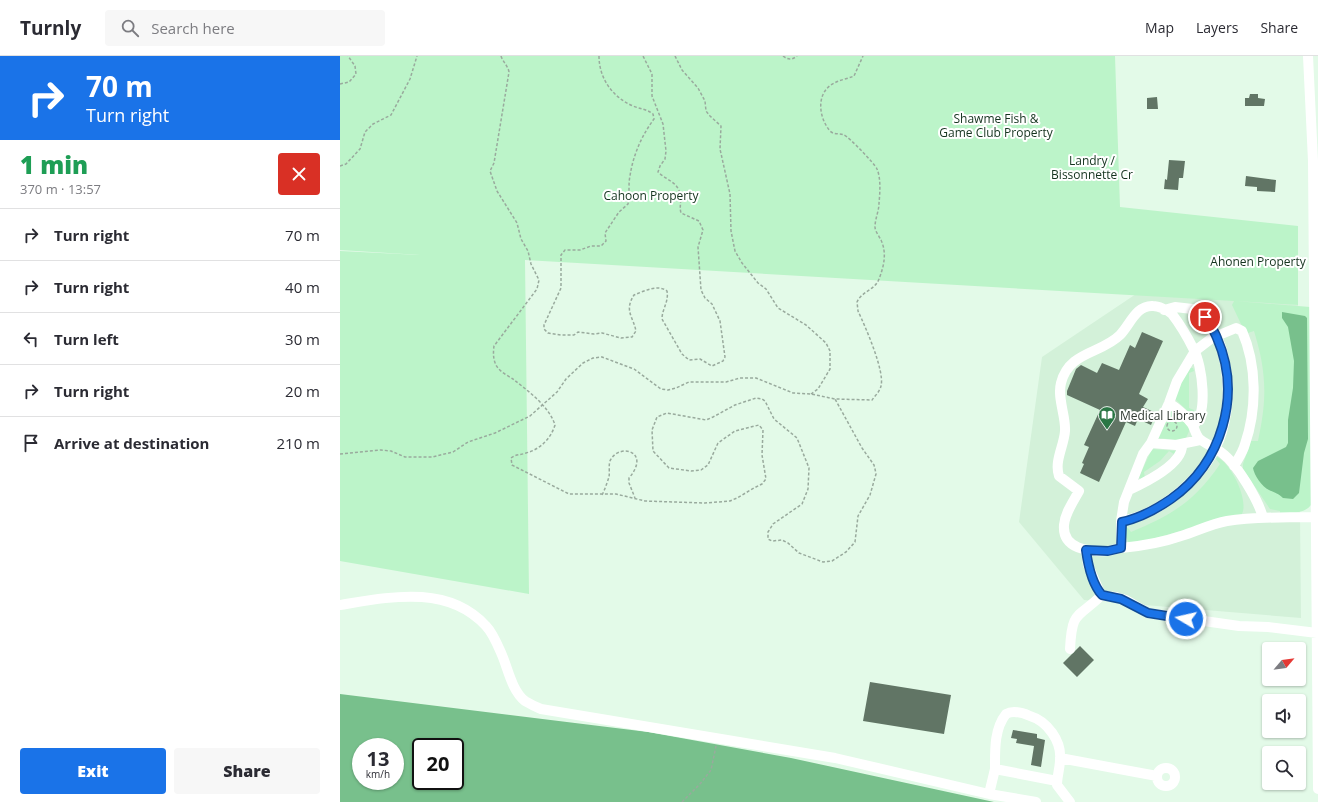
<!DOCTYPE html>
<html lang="en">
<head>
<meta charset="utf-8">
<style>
	body { margin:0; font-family:"Open Sans",sans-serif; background:#f7f7f7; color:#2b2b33; height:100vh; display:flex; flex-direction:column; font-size:15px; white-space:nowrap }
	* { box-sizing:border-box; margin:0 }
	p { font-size:13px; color:#7c7c81 }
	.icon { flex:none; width:22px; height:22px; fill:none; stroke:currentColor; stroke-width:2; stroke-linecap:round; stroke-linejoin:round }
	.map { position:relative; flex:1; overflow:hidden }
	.sheet { display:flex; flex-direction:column; background:#fff; width:340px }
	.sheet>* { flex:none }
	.hud { background:#1a73e8; color:#fff; overflow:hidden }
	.needle { width:26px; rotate:61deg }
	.tools { position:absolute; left:922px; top:586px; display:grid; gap:8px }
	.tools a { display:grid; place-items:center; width:44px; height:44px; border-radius:4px; background:#fff; box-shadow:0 1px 3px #0004; font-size:20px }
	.speed { position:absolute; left:12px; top:682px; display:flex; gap:8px; font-size:20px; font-weight:700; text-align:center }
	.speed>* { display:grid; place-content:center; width:52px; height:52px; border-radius:50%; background:#fff; box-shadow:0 1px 3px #0004; line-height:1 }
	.speed small { font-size:10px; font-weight:400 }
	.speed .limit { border:2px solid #111; border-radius:6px; background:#fff; color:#111 }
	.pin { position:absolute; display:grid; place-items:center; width:34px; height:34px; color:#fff; margin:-17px; border:2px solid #fff; border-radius:50%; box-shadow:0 1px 4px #0007 }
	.me { position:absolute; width:44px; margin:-22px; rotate:279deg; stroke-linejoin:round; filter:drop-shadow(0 0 3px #0008) }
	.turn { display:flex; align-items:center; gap:14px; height:84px; padding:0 20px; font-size:18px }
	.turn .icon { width:52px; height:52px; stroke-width:2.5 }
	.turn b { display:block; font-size:28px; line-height:34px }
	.round { display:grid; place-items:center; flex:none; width:42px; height:42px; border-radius:4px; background:#f7f7f7 }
	.summary { display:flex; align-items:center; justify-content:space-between; height:68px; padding:0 20px }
	h1 { font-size:24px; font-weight:800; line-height:30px; color:#1e9e55 }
	.primary-button { display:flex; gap:8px; margin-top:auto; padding:8px 20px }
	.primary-button a { flex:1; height:46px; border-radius:4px; background:#1a73e8; color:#fff; font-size:16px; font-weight:800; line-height:46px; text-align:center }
	.primary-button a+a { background:#f7f7f7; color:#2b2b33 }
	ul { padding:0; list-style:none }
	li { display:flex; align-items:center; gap:12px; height:52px; padding:0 20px; border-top:1px solid #e1e1e2 }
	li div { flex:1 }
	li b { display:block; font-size:15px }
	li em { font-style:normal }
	header { display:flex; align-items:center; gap:24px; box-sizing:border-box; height:56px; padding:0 20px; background:#fff; border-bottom:1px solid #e1e1e2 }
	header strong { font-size:19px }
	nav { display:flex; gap:22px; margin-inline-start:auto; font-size:14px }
	.search { width:280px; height:36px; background:#f7f7f7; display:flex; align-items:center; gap:10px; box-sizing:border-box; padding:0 14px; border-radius:4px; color:#7c7c81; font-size:15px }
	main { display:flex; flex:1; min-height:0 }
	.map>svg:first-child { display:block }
</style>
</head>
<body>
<header>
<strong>Turnly</strong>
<div class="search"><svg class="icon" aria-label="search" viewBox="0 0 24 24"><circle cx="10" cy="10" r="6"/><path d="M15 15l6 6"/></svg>Search here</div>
<nav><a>Map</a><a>Layers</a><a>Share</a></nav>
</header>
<main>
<section class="sheet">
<div class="hud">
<div class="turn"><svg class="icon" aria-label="right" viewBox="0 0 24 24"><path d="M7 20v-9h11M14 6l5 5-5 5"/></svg><div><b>70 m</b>Turn right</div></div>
</div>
<div class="summary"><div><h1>1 min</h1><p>370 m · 13:57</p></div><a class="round" style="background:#d93025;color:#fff"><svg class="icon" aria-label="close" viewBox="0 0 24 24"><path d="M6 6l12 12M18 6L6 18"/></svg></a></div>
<ul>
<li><svg class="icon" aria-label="right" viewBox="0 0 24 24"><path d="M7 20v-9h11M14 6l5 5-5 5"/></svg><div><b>Turn right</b></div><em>70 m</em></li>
<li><svg class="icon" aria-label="right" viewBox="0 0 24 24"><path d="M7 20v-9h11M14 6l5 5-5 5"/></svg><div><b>Turn right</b></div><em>40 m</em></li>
<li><svg class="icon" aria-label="left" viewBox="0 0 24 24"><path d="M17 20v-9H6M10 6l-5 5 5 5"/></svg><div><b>Turn left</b></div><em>30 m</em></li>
<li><svg class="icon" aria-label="right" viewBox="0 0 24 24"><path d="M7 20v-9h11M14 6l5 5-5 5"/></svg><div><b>Turn right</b></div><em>20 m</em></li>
<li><svg class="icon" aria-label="arrive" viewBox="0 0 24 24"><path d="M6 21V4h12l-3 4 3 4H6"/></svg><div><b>Arrive at destination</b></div><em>210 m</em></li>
</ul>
<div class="primary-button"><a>Exit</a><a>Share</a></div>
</section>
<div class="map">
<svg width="978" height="746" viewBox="0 0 978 746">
	<rect width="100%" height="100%" fill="#e3fae8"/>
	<path fill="#d3f1d9" d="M805,232L958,249L961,562L744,544L679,466L702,301Z"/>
	<path fill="#bcf4c9" d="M0,0H775L780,151L958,170V249L895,245L970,251L971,449C964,458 951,457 940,457V455L930,453L903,413V408L911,385H918C927,343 927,317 914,275L908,277L901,268L892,249L894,245L185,204L189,538L0,505V195L80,199L0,194Z
		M850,312H853L854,315L849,317V352L854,354V359H852L835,343L839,331Z
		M830,354L839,358L850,373L846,382L837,384L818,382Z
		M812,393L837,395L834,398L829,395L820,405L804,416L805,422L801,424L799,421Z
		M877,401C891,407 909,444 902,458L805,485L789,487L785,479V472H788L791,476C832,459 855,445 880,408L876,403Z"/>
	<path fill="#78c08c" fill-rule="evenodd" d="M942,256L965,260L967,262L968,383L964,397L959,437L953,443L943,442C938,437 935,437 929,434C922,431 914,419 913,412L918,405L946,391L948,387V364L953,332L954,305L948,271L942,262Z
		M0,638L308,676L451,702L654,746H0ZM21,691H55V725H21ZM81,691H115V725H81Z"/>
	<path fill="#617565" d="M910,38H918V42L925,43L924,50H905V42H909Z
		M817,41L818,53H807V42Z
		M829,104L845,105L843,122H839L838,134L824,133L825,123L827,124Z
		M906,120L936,124L935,136L917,135V131L905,130Z
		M802,276L823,285L799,338L808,343L803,351L816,357L811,369L798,363L795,370L786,366L759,426L740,417L744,408L742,407L749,391L744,389L760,354L727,339V335L736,313L741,309L757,317L762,307L779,314L790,289L795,292Z
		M740,590L754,604L737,621L723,607Z
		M530,626L611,639L604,678L523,665Z
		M673,674L697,678V682L705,684L701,711L691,709L694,690L676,687L677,683L671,682Z"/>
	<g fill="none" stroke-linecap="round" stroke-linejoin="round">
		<path stroke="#99aa9d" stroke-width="1.5" stroke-dasharray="3 2" stroke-linecap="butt" d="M161,0C163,6 168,10 169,16L154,107L150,115L157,135L177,167L181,183L188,195L191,208L199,224L197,233L154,290C153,297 153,306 158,312C161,316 168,320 173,323C188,335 209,350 215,369C211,382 201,393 186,397C181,399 176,398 171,402L172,409L229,438H276L305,445L365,447L390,445L397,442L414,432L422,428L426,423L422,399L423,374L419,369L395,375L378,387L368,409L361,414L351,415L329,412L313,395L312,374L317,361L327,357L366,364L373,361L395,349L416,342L422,343L425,345L434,363L457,382L469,412L468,433L462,448L433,468L428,476V483L432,485L442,484L448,487L459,497L483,506L492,505L506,496L515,486L518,460L530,439L536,418L535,413L534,409L522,392L495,343
			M259,0C259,22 272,41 293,50C300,53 307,53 313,58L314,63C302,79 293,99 290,120C288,129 290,138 288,148L279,156L265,177L266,185L261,190H251L240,194H225L221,199V232L204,269V273L208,277L221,279H234L238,276L254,278L262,277L281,282L292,281L296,275C293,260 284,255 294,239C304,235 318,228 327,235C329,246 322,253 322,263L342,298L349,304L360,303L372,310L383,305L385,301L380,265L372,248L365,242L361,234L358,191L363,174L359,165L341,157C339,150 342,145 340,138C338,126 326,124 318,116L320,110L325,103L326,95L323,68L312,40V18L303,0
			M335,0L342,14L358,32L365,45L366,55L370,60L381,70L380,93L390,138L391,175L395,195L402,207L418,227L426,233L438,252L466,269L486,287L490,295V313L478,333L471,338
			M443,0C448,4 452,4 457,0
			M0,28L9,26L16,18L15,10L8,0
			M0,110L6,108L20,93L25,76L33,68L51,59L70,23L77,0
			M827 370a5 5 0 1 1 10 0a5 5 0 1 1-10 0Z
			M0,398L41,394L51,395L65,401H92L113,396L128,386L155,377L190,360L217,336L226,323L243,307L253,302L262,301L294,313L321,333L328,334L336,332L349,326H386L400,322H416L453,337L471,338L495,343L532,344C535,340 540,335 541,330C545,315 525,270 518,255L517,246C522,235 535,234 539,223C544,210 547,197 541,184C539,180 535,175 535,171C535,163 539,155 539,147C540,137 541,122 537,113C535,108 509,81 504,79C499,77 494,79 490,75C479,62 476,39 491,29C498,24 507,23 514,20L523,0
			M262,439C265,433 267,427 269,421C270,415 268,407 271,403C281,387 311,396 289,422V427L295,442
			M342,746L360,728L371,714L376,690"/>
		<path stroke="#fff" stroke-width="10" d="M968,0L973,105L978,733
			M829,347C838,353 846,360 852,368C855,373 856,381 861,384C868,389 876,392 882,397C897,408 919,445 923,462
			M853,369C869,359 862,309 854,294C849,284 839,267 832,258C828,254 818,250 813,250C796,249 790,269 780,279C761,298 729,295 721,327C717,342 726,360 725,375C724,390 714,405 719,420L739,435C733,446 725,457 724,469C722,493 749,496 767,495C772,495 776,492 781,492C802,490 821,487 841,480C857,475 871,468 887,465C916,460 947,462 976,461
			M811,387L836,389L860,384
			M789,434C804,427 844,408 842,388
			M781,465C824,458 869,417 882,376C890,349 889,321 882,294C878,279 868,267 861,254L835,251L824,254
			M781,492V465L784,446L803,398L811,387L829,347L837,325L855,295L872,282L896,272L902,275C917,309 917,353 905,388C903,396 898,403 894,410
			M746,494L748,509L760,537L763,540L776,541L786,544L808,557L899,570L928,571L977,577
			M0,549C49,541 108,528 146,570C153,577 158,590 162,599C168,613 172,635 185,645C190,648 196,651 201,653L495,702L649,738L696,746
			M730,593C732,554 737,563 762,539
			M720,702L817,720
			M817 721a9 9 0 1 1 18 0a9 9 0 1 1-18 0Z
			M655,713C655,695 654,673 666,658C673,654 683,657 690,660C707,665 722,685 720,704C720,712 717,720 717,729L730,746
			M649,738L655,713L717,725"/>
	</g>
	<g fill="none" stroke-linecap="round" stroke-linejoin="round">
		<g stroke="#114b97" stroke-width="10">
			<path id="route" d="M846,563L808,557L781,543L762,539C752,528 748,509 746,494L768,495L781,492L782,466C800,462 815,454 831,443C882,407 902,339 877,282C874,274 869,268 865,261"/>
		</g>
		<use href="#route" stroke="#1a73e8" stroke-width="7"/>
	</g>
	<defs>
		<g id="library-pin" transform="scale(0.9)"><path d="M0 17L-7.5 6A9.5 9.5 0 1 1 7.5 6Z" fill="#2b7645" stroke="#fff"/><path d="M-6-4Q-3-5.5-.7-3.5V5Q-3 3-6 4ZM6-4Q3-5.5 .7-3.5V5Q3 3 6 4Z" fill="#fff"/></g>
	</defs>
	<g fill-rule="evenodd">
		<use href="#library-pin" x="767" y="359"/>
	</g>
	<g text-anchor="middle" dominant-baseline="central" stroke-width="4" stroke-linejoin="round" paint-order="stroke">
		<g font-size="12" fill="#14331e" stroke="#fff">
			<text x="656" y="62">Shawme Fish &amp;<tspan x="656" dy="14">Game Club Property</tspan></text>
			<text x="752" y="104">Landry /<tspan x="752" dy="14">Bissonnette Cr</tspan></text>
			<text x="311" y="139">Cahoon Property</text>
			<text x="918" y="205">Ahonen Property</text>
		</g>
		<g font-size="12" fill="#313a33" stroke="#fff" text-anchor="start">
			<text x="780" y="359">Medical Library</text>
		</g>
	</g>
</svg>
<div class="tools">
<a><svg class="needle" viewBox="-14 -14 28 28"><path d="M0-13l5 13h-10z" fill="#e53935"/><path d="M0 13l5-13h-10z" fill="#7c7c81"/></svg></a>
<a><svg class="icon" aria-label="sound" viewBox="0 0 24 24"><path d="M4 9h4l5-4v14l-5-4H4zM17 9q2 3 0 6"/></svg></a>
<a><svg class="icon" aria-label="search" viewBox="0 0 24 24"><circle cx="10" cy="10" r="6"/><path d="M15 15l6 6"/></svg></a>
</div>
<div class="speed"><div>13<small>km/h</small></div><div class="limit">20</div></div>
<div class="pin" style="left:865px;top:261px;background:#d93025"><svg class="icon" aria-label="arrive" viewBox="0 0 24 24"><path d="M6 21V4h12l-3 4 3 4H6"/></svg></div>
<svg class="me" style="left:846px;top:563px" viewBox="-20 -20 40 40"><circle r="17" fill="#1a73e8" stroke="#fff" stroke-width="3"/><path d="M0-11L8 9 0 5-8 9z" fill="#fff"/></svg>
</div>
</main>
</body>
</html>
